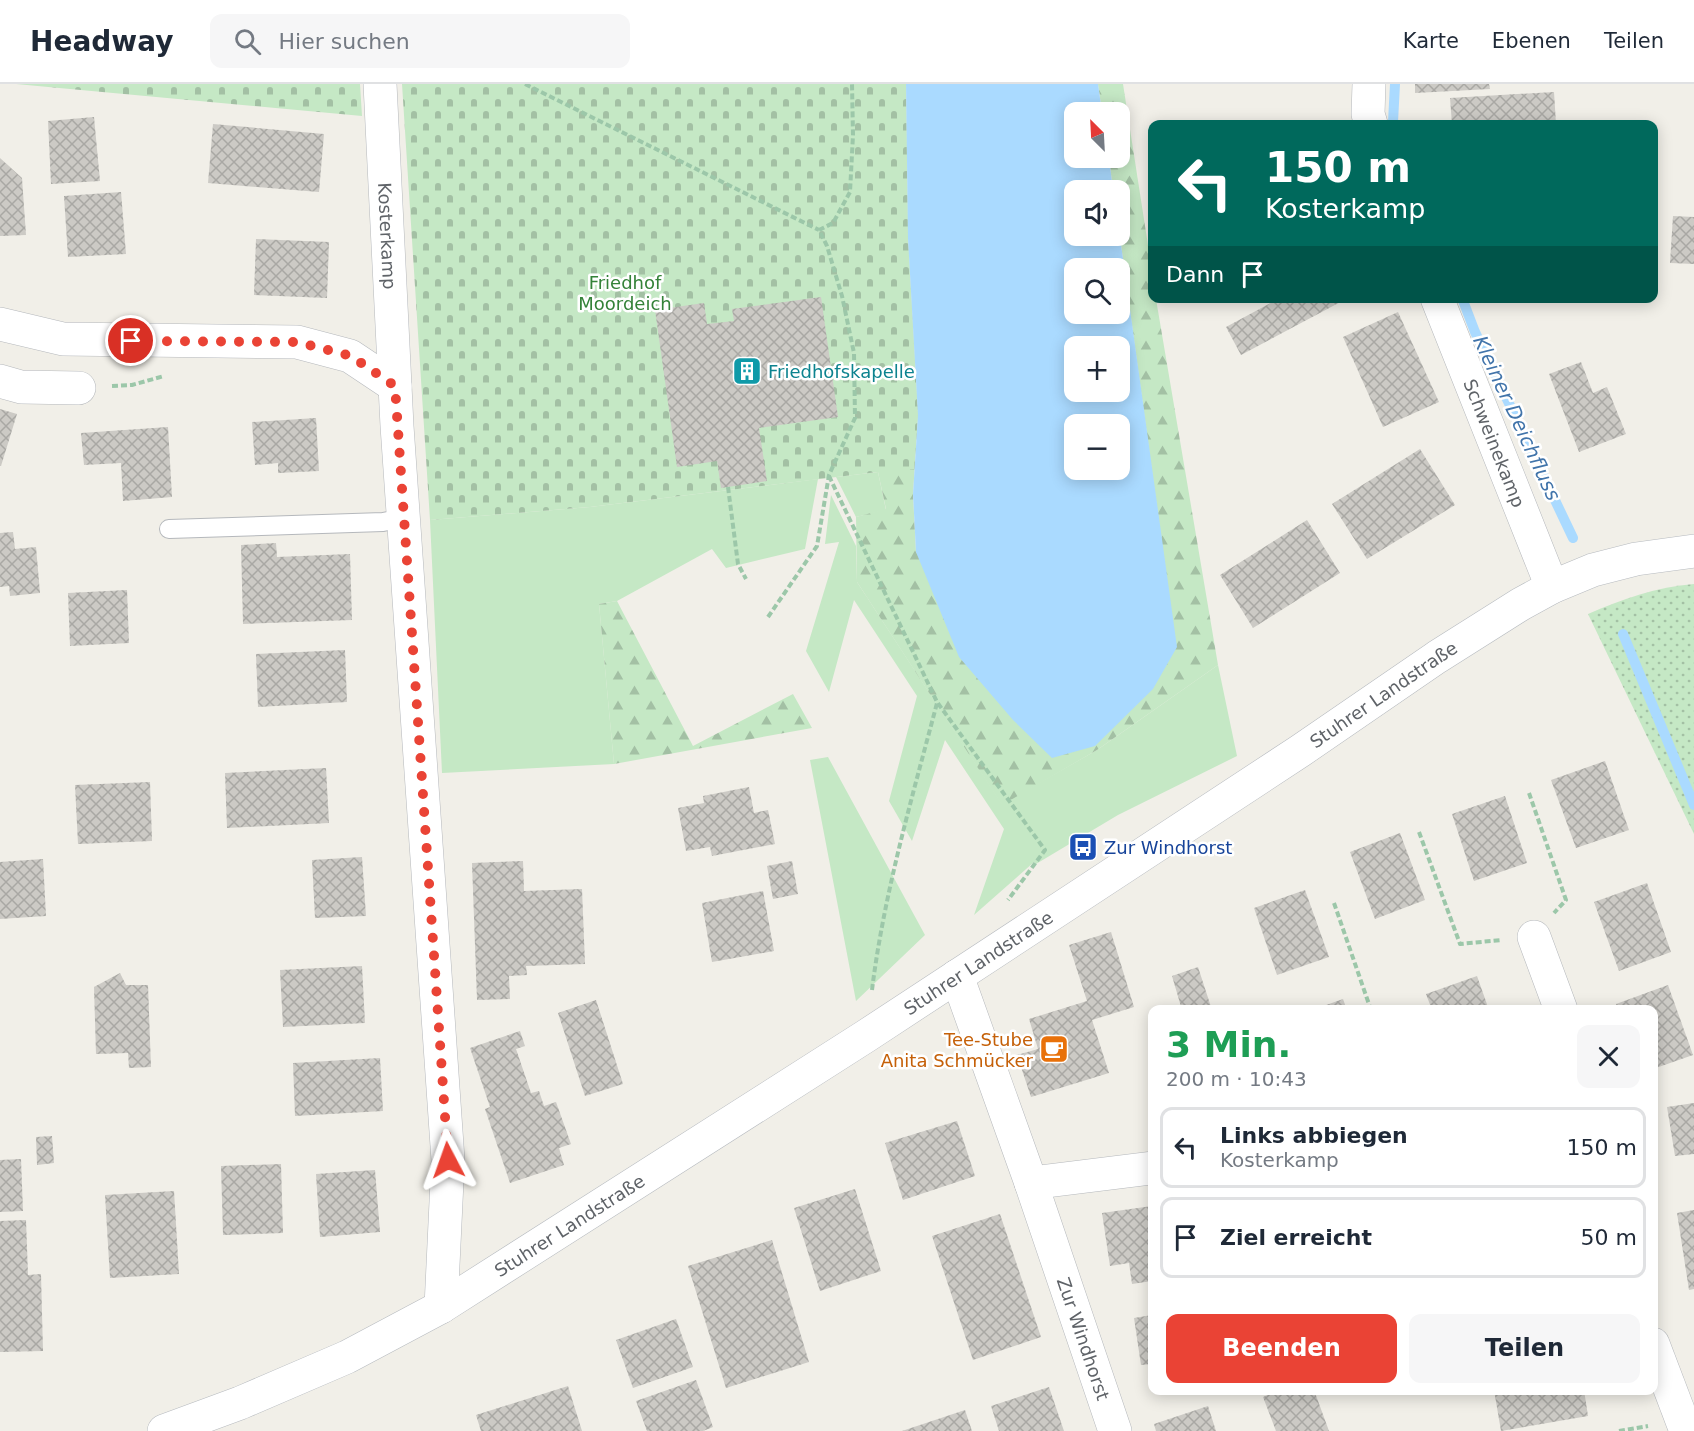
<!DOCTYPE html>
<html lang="de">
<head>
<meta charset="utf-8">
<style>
	body { margin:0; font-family:"DejaVu Sans",sans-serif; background:#f6f6f7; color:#1f2937; height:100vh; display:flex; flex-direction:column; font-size:22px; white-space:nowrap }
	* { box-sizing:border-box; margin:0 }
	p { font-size:20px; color:#747a83 }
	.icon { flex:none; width:33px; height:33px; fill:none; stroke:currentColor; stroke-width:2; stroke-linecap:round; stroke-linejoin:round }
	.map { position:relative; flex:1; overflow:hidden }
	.drawer { position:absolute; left:1148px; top:921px; width:510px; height:390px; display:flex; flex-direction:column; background:#fff; border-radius:12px; box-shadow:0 3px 15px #0003 }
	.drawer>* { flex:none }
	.banner { position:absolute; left:1148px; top:36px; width:510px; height:183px; border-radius:12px; box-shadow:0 3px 15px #0003; background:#00695c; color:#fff; overflow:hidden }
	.needle { width:39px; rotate:336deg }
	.buttons { position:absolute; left:1064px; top:18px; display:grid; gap:12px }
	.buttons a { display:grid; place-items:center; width:66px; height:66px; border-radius:12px; background:#fff; box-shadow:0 3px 15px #0003; font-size:30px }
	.pin { position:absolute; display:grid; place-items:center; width:51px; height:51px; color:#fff; margin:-26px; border:3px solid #fff; border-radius:50%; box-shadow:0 2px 6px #0007 }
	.me { position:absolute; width:66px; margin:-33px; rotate:356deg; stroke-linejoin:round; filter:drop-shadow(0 0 4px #0008) }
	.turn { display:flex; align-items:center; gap:21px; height:126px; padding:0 18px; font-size:27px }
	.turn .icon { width:78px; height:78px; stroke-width:2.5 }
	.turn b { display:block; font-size:42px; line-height:51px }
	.then { display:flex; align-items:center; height:57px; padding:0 18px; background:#0003; gap:12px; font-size:22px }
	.round { display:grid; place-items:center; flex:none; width:63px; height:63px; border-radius:12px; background:#f6f6f7 }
	.summary { display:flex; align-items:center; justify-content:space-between; height:102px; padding:0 18px }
	h1 { font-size:36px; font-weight:600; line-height:45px; color:#1e9e55 }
	.button { display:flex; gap:12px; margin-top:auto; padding:12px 18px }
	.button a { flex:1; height:69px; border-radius:12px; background:#ea4335; color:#fff; font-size:24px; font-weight:600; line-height:69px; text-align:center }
	.button a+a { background:#f6f6f7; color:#1f2937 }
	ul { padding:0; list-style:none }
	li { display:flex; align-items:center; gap:18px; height:81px; margin:0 12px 9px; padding:0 6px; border:3px solid #e0e1e3; border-radius:12px }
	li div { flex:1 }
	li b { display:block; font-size:22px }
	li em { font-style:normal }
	header { display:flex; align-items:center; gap:36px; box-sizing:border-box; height:84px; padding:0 30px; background:#fff; border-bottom:2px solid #e0e1e3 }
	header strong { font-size:28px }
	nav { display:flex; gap:33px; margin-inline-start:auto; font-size:21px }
	.search { width:420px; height:54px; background:#f6f6f7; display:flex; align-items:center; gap:15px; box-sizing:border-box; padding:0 21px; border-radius:12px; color:#747a83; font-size:22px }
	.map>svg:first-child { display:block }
</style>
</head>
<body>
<header>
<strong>Headway</strong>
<div class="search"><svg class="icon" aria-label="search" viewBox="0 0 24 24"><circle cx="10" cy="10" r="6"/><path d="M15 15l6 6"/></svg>Hier suchen</div>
<nav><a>Karte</a><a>Ebenen</a><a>Teilen</a></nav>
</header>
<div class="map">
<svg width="1694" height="1347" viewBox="0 0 1694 1347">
	<defs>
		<pattern id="forest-firs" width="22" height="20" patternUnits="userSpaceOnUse" patternTransform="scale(1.5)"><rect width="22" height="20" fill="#c5e8c5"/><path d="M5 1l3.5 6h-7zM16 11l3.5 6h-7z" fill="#a3c0a4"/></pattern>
		<pattern id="cemetery-stones" width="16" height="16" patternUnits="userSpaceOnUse" patternTransform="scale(1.5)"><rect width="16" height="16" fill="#c5e8c5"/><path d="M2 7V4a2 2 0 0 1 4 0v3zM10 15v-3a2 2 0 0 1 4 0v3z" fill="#a3c0a4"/></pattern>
		<pattern id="park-dots" width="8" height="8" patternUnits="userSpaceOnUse" patternTransform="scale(1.5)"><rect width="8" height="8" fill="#c5e8c5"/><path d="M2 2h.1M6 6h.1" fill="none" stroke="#a3c0a4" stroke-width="1.8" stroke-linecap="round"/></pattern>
		<pattern id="building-cross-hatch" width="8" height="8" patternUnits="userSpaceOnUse" patternTransform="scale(1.5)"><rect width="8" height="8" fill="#cccac5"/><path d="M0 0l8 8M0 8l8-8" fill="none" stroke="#a9a8a4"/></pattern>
	</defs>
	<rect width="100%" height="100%" fill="#f1efe8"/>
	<path fill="#c5e8c5" d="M878,388L886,426L856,433L836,393Z
		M818,395L805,465L726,484L712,465L617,517L599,520L614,680L442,689L430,436L590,423Z
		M831,411L856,462L857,498L1002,720L1097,666L1218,581L1237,672L1118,731L1036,780L1034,778L974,831L1004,745L945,656L912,757L889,717L917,612L854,516L829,608L806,567L839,458L825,460Z
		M828,673L925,851L856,917L810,676Z"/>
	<path fill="url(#forest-firs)" d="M906,0L908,155L918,331L913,410L916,468L1176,563L1119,146V106H1113L1109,74H1119V28H1102L1098,0H1123L1152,187V214L1156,215L1218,581L1097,666L1002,721L857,498L856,433L886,425L878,388Z
		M617,517L693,662L793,610L812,644L614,680L599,520Z"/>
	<path fill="url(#cemetery-stones)" d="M16,0H360L362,32Z
		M402,0H906L908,155L918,331L914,385L878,388L590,423L430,436Z"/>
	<path fill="url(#park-dots)" d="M1694,500V750L1588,530C1622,515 1657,503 1694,500Z"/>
	<path fill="#aadaff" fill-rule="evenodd" d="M906,0H1098L1102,28H1074V74H1109L1113,106H1074V152H1119V146L1177,563L1153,605L1095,662L1052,674L1013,636L959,573L916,468L913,410L918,331L908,155ZM1074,184H1119V230H1074ZM1074,262H1119V308H1074ZM1074,340H1119V386H1074Z"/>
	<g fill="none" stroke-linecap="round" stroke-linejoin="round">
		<path stroke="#aadaff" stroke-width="10" d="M1393,38L1395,0
			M1462,214L1475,248L1573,454
			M1623,550L1694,721"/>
	</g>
	<path fill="url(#building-cross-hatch)" d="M1415,0H1489L1490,5L1415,9Z
		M1554,8L1556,40H1452L1450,14Z
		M94,33L100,97L51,100L48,37Z
		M213,40L324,50L319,108L208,99Z
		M0,74L22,94L26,151L0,152Z
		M121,108L126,170L68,173L64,112Z
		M1673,132L1694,133V180L1670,179Z
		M256,155L329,158L327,214L254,211Z
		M821,213L838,333L759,344L767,397L721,404L717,377L677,383L655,226L704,219L707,240L734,237L732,225Z
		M1280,214H1348L1241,271L1226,243Z
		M1398,228L1439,318L1383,343L1343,253Z
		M1581,278L1593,309L1607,303L1626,350L1579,368L1549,290Z
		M0,325L17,330L1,382H0Z
		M316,334L319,387L278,389V379L255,381L252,338Z
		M168,343L172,413L123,417L121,379L84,381L81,349Z
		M1420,365L1455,421L1367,475L1332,420Z
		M1307,436L1340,489L1253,544L1220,491Z
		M13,448L15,465L36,463L40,509L10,512L9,502L0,503V449Z
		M276,459L277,473L350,470L352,536L243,540L241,461Z
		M127,506L129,559L70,562L68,509Z
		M345,566L347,618L258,623L256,570Z
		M1605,677L1629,746L1576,764L1551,696Z
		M326,684L329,739L227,744L225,689Z
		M150,698L152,757L78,760L75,701Z
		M749,703L754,729L768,726L775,760L712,772L710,763L686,767L678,724L704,719L703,712Z
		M1505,712L1527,779L1474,797L1452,730Z
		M1400,749L1425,816L1375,835L1350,768Z
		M362,773L366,832L315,834L312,776Z
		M43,775L46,832L0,835V778Z
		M523,777L524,807L582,805L585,880L526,882L527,891L509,892L510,915L477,916L472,779Z
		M792,777L798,810L773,815L767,782Z
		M1647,799L1671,868L1619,887L1594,818Z
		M1305,806L1329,873L1277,891L1254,824Z
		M763,807L774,867L712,878L702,819Z
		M1111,848L1134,923L1092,936L1109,989L1031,1013L1017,971L1038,965L1029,935L1087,917L1069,861Z
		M362,882L365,939L283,943L280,886Z
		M1198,883L1212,926H1182L1172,892Z
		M120,889L126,901H148L151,983L129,984L128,969L96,970L94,903Z
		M1477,892L1489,926H1432L1426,910Z
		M1668,901L1693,971L1653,985V926H1618L1616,920Z
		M1343,915L1347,926H1315V925Z
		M596,916L623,1000L585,1012L558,929Z
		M520,947L525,962L516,965L531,1009L539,1007L544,1022L556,1018L571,1060L559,1064L564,1081L510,1099L485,1025L490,1023L470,964Z
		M380,974L383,1027L295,1032L293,979Z
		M1694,1019V1070L1675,1072L1667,1023Z
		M957,1037L975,1092L903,1116L885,1059Z
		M52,1052L54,1079L37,1081L36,1053Z
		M21,1075L23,1127L0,1128V1076Z
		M281,1080L283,1149L223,1151L221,1082Z
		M375,1086L380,1148L320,1153L316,1090Z
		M855,1105L881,1187L820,1207L794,1124Z
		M174,1107L179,1190L110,1194L105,1111Z
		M1152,1122V1197L1132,1200L1129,1179L1110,1182L1102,1129Z
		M1694,1126V1205L1689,1206L1677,1129Z
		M1000,1130L1041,1253L973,1276L932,1152Z
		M26,1136L28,1191L41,1190L43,1267L0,1268V1137Z
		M772,1156L809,1278L726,1304L688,1182Z
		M1152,1231V1280L1141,1281L1134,1234Z
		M676,1235L693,1283L633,1304L616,1256Z
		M696,1296L713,1343L703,1347H647L636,1317Z
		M568,1302L582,1347H481L476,1331Z
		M1049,1303L1064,1347H999L991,1322Z
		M1280,1306H1314L1329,1347H1276L1263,1313Z
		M1494,1306H1584L1588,1332L1501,1347Z
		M1208,1322L1216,1347H1156L1154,1340Z
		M965,1326L972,1347H902Z"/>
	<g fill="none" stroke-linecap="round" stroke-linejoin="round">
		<g stroke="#b5b8bc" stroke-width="20">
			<path id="lane" d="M169,445L383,438L403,434"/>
		</g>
		<g stroke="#b5b8bc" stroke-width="34">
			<g id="street">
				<path id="s1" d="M380,0L397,342L448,1076L441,1223"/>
				<path d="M1369,0L1368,30L1371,40"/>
				<path id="s2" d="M1437,214L1552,503"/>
				<path d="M0,240L63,255L297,258L350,272L395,302"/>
				<path d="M0,297L21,303L79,304"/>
				<path d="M1534,853L1561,926"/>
				<path id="s3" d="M957,892L1031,1099L1115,1347"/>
				<path d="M1031,1099L1152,1084"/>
				<path d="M1653,1260L1686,1347"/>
			</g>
		</g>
		<g stroke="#b6babf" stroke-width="34">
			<g id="secondary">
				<path id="s4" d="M164,1347L240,1319L347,1273L441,1223L866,952L1300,667L1437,573L1521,520L1552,503L1593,486L1636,475L1694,467"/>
			</g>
		</g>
		<path stroke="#9cc7a9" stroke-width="4" stroke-dasharray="6 3" stroke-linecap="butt" d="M525,0L819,146
			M112,302L132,301L164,292
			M829,392L937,618L1045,766L1008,816
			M728,403L738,480L746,495
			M768,533L817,462L829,391L855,334L854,269L842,212L827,162L819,146L833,139L850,108L853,51L852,0
			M1529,709L1566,816L1554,829
			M1419,748L1460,860L1501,856
			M1334,819L1371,926
			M872,906C884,809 912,714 937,619
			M1619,1347L1648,1342"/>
		<use href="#lane" stroke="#fff" stroke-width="18"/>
		<use href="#street" stroke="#fff" stroke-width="33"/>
		<use href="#secondary" stroke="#fff" stroke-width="33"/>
	</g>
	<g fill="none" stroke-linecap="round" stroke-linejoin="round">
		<path stroke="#ea4335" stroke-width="10" stroke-dasharray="0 18" d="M131,257L297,258L351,272L395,302L448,1076"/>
	</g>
	<defs>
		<g id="building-square" transform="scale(1.5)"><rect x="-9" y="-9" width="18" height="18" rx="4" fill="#0f9aa8" stroke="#fff"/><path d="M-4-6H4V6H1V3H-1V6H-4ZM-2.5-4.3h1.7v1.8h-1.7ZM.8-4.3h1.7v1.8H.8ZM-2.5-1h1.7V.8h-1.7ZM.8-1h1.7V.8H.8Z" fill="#fff"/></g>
		<g id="bus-square" transform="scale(1.5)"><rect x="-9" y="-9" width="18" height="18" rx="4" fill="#1a4fb4" stroke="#fff"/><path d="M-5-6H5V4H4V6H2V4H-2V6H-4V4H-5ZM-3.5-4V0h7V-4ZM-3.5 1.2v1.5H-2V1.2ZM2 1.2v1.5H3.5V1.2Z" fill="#fff"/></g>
		<g id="cafe-square" transform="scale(1.5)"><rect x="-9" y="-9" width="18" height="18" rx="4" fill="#e8710a" stroke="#fff"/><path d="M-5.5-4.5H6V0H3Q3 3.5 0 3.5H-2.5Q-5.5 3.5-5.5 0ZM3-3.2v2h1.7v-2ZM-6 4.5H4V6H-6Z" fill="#fff"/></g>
	</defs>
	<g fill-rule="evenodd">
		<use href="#building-square" x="747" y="287"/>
		<use href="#bus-square" x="1083" y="763"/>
		<use href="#cafe-square" x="1054" y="965"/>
	</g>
	<g text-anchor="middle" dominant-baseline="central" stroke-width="5" stroke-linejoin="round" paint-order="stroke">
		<g font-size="18" fill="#5f6368" stroke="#fff">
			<text stroke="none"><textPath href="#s1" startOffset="152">Kosterkamp</textPath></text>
			<text stroke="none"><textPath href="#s2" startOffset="156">Schweinekamp</textPath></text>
			<text stroke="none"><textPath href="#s4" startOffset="1428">Stuhrer Landstraße</textPath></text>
			<text stroke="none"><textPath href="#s4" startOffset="942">Stuhrer Landstraße</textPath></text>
			<text stroke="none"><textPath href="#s4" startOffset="456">Stuhrer Landstraße</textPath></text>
			<text stroke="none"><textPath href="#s3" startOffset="384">Zur Windhorst</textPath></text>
		</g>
		<g font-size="18" fill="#348238" stroke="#fff">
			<text x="625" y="198">Friedhof<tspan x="625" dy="21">Moordeich</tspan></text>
		</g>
		<g font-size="18" fill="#0d838f" stroke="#fff" text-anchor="start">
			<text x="768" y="287">Friedhofskapelle</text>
		</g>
		<g font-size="18" fill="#164399" stroke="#fff" text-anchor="start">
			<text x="1104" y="763">Zur Windhorst</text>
		</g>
		<g font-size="18" fill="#c56008" stroke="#fff" text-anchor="end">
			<text x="1033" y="955">Tee-Stube<tspan x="1033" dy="21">Anita Schmücker</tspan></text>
		</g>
		<g font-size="20" font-style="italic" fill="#4174aa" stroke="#fff">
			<text transform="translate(1517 334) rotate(65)">Kleiner Deichfluss</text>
		</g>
	</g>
</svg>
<div class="buttons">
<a><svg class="needle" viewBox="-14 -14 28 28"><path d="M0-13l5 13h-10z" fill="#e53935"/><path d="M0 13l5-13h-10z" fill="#747a83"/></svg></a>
<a><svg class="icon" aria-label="sound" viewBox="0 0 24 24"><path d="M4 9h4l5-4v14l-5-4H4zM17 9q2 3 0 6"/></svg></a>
<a><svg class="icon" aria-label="search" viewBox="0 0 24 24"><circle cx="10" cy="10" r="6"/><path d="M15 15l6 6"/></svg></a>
<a>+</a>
<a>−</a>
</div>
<div class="pin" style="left:131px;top:257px;background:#d93025"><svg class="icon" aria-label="arrive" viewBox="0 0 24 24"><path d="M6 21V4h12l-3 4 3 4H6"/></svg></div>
<svg class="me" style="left:448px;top:1076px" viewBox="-20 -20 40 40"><path d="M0-17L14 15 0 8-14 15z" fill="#ea4335" stroke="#fff" stroke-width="4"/></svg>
<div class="banner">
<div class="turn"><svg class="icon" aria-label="left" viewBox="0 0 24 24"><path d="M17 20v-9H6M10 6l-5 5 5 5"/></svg><div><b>150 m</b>Kosterkamp</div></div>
<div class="then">Dann<svg class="icon" aria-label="arrive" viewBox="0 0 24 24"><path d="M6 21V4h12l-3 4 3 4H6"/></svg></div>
</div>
<section class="drawer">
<div class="summary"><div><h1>3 Min.</h1><p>200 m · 10:43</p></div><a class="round"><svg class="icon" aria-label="close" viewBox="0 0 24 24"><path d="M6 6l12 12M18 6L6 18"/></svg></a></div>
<ul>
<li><svg class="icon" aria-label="left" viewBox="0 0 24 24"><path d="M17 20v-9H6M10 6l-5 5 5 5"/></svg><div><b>Links abbiegen</b><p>Kosterkamp</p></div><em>150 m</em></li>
<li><svg class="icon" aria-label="arrive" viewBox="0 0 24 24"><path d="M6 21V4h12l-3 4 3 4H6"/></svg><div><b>Ziel erreicht</b></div><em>50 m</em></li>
</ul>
<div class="button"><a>Beenden</a><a>Teilen</a></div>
</section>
</div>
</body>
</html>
